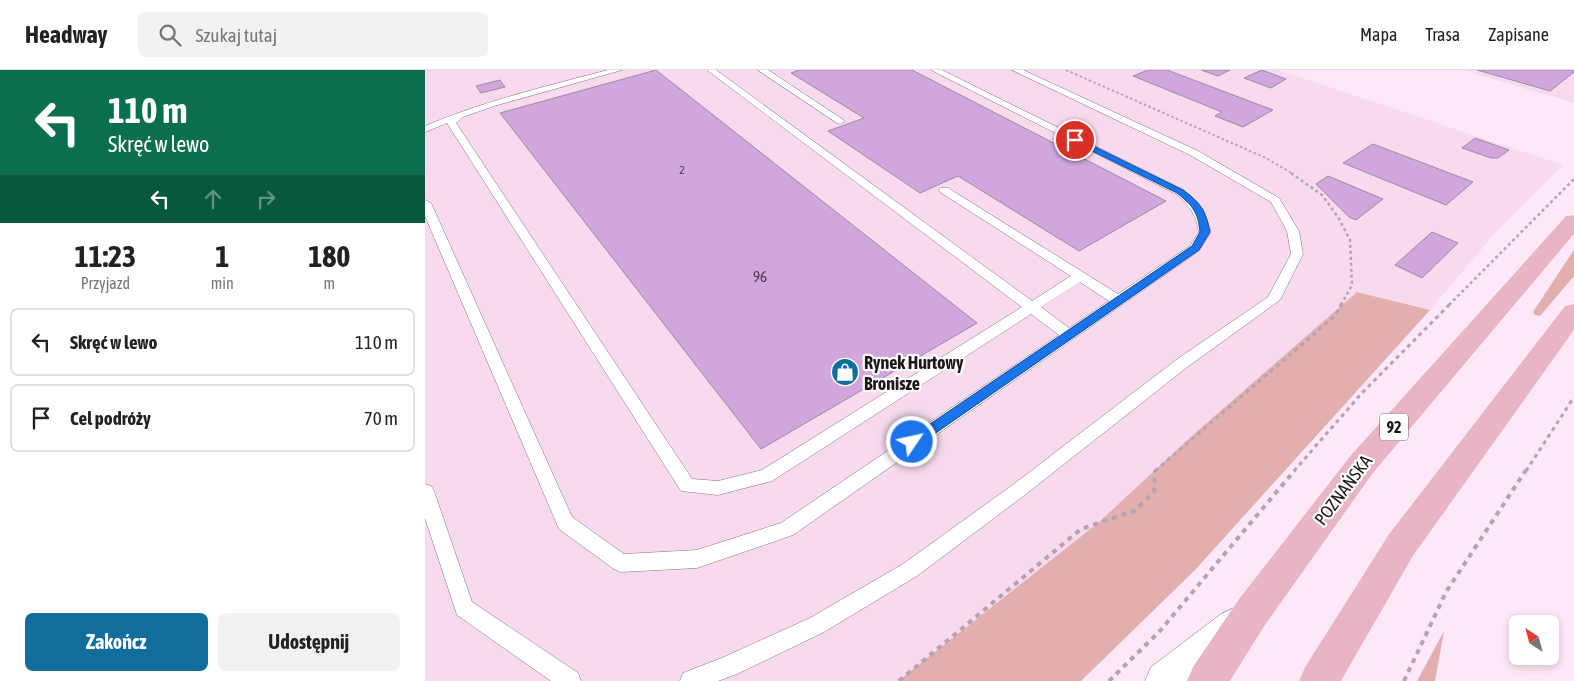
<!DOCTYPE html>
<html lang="pl">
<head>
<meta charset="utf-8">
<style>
	body { margin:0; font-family:"Asap Condensed",sans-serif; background:#f2f2f2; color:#222; height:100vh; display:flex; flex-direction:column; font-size:19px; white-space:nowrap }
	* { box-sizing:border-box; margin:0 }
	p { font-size:16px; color:#767676 }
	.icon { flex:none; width:28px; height:28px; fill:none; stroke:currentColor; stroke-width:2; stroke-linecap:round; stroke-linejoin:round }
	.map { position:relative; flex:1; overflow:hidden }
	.side { display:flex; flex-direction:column; background:#fff; width:425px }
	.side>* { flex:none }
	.banner { background:#0b6e4f; color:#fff; overflow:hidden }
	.needle { width:32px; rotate:324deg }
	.fabs { position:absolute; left:1084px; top:545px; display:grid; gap:10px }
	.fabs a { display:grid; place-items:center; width:50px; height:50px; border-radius:8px; background:#fff; box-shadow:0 2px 8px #0003; font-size:25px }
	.pin { position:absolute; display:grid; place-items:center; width:42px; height:42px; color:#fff; margin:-21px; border:2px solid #fff; border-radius:50%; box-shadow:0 1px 5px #0007 }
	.me { position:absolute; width:55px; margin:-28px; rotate:56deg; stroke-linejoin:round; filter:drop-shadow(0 0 4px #0008) }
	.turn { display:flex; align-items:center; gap:18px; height:105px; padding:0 25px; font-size:22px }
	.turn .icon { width:65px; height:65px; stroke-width:2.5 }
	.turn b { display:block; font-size:35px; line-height:42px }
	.lanes { display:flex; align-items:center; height:48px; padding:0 25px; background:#0003; justify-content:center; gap:25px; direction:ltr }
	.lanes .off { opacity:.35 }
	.eta { display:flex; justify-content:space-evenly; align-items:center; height:85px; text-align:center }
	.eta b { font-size:30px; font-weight:700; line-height:35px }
	.cta { display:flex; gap:10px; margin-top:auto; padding:10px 25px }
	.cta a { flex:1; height:58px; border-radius:8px; background:#116e9c; color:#fff; font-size:20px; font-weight:700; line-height:58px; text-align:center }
	.cta a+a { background:#f2f2f2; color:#222 }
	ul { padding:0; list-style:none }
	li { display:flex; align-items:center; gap:15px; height:68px; margin:0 10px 8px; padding:0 15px; border:2px solid #e0e0e0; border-radius:8px }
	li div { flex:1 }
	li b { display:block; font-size:19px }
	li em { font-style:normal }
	header { display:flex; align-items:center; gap:30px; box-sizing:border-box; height:70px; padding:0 25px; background:#fff; border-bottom:1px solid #e0e0e0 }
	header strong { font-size:24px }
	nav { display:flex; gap:28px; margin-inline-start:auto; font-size:18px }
	.search { width:350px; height:45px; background:#f2f2f2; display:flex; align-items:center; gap:12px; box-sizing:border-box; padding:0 18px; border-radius:8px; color:#767676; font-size:19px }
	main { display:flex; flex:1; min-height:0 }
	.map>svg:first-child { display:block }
</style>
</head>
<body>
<header>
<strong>Headway</strong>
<div class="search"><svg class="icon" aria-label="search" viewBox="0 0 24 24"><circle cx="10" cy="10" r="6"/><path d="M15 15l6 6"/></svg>Szukaj tutaj</div>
<nav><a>Mapa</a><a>Trasa</a><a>Zapisane</a></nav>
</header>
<main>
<section class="side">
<div class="banner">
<div class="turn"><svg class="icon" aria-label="left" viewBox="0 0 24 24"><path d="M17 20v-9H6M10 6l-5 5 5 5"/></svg><div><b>110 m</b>Skręć w lewo</div></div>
<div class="lanes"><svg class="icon" aria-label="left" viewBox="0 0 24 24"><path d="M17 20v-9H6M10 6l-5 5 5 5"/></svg><svg class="icon off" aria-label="ahead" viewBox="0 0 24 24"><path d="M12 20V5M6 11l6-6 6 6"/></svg><svg class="icon off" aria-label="right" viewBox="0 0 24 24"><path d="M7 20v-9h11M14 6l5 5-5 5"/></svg></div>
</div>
<div class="eta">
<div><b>11:23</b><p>Przyjazd</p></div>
<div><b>1</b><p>min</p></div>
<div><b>180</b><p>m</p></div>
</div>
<ul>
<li><svg class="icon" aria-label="left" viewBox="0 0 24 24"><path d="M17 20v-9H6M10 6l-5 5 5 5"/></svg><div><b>Skręć w lewo</b></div><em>110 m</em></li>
<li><svg class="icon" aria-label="arrive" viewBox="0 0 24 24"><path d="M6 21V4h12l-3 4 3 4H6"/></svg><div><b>Cel podróży</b></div><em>70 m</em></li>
</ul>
<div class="cta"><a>Zakończ</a><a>Udostępnij</a></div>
</section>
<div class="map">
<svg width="1149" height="611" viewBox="0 0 1149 611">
	<rect width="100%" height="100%" fill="#fee7f6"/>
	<path fill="#f7daee" d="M0,0H853L1138,95L1071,162L1005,240L932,222L769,364L673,453L473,611H0Z
		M1038,0H1149V33Z"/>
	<path fill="#e3aeae" d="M1149,180V206L1115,246L1110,245L1108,242Z
		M932,222L1005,240L770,500L656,611H473L673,453L769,364Z
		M1019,561L1010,611H992Z"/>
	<path fill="#d0a6dd" stroke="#9a8c9f" d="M231,0L552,253L336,379L75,43Z
		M374,0H487L741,131L654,181L533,106L495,123L403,61L439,48L366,3Z
		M723,0H742L848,40L818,57L790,46L797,42L708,6Z
		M776,0H805L793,6Z
		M837,0L861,9L846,18L819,8Z
		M1052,0H1149V2L1125,21Z
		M75,10L80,17L56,23L51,16Z
		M1050,68L1084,80L1073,88H1066L1037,78Z
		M948,74L1048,112L1021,135L918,93Z
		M903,106L958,129L931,150L924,147L891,114Z
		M1007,162L1033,173L997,208L970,195Z"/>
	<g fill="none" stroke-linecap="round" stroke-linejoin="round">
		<g stroke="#877380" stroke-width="1">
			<path id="service" d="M183,0H197L69,36L38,47L31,53L267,409L293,411L337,400L597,237L282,0H291L607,231L646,206L515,122L514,120L515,118H523L693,224L765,176L774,162C771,145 765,135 751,124L506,0H517L759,120L778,139L786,162L774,181L368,465L272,498L196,502L189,499L134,459L0,146V130L6,133L147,447L199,484L272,480L356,453L634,265L606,244L347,411L293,425L256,421L22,53L0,62V56C59,31 122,16 183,0ZM655,212L684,231L644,258L616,237Z
				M333,0H343L420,51L415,54L412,53Z
				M587,0H598L773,81L854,128L874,161L878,184L855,230L761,298L601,424L492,506L399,562L312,604L293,611H255L258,603L299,587L385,548L478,494L589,414L751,290L843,227L866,184L862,161L846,132L765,85Z
				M0,414L6,416L9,421L47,532L153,603L156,611H126L32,545L0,448Z"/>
		</g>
		<g stroke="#877380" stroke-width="1">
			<path id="tertiary" d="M809,538L822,544L828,557L822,570L772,611H720L726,597L796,544Z"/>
		</g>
		<g stroke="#fff" stroke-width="1">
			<path id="primary" d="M1149,145V164L948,403L840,555L805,611H762L768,597L814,529L926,385L1141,146Z
				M1149,234V260L988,486L916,611H874L880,597L964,464L1140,236Z"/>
		</g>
		<path stroke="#b6a3af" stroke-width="2" stroke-dasharray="2.5 2.5" stroke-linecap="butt" d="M641,0L841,88L868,104"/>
		<path stroke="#b6a3af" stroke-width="2.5" stroke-dasharray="3 3" stroke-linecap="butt" d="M866,103L897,125L913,147L925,170L927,215L916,235
			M1024,235L1149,109"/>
		<path stroke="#b6a3af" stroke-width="3" stroke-dasharray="4 4" stroke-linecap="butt" d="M730,401L910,246L917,233
			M869,401L936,324L1026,233
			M1101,401L1149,327"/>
		<path stroke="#b6a3af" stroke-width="4" stroke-dasharray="5 5" stroke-linecap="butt" d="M474,611L656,459L709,441L729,422L730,400
			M684,611L734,562L870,400
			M979,611L1021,522L1101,400"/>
		<use href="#service" fill="#fff" fill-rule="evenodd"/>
		<use href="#tertiary" fill="#fff" fill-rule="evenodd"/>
		<use href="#primary" fill="#eab4c7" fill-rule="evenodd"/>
	</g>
	<path fill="#1a73e8" stroke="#114b97" d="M650,67L758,120C775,132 781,141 785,162L774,180L492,376H483L481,372L483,369L767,176L775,162C773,142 768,136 752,123L647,71L646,70Z"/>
	<defs>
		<g id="shop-disc" transform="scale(1.4375)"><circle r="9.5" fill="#116e9c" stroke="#fff"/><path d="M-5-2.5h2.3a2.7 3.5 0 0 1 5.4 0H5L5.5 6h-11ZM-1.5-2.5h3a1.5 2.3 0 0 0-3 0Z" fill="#fff"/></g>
	</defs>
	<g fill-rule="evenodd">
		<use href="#shop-disc" x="420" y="302"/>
	</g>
	<g text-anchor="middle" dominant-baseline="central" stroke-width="4.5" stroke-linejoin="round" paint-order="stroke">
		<g font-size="12" fill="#4a3a4c">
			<text x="257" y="100">2</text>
		</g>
		<g font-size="15" fill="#4a3a4c">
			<text x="335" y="206">96</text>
		</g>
		<rect fill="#fff" stroke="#625c5f" stroke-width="1" x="955" y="343.5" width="28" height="27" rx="4"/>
		<g font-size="16" font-weight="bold" fill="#1e161b">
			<text x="969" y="357">92</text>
		</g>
		<g font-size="18" font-weight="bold" fill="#1e161b" stroke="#fff" text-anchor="start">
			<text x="439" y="292">Rynek Hurtowy<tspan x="439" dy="21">Bronisze</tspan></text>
		</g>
		<g font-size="18" fill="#1e161b" stroke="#fff">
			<text transform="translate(918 420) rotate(-53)">POZNAŃSKA</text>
		</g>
	</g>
</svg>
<div class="fabs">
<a><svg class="needle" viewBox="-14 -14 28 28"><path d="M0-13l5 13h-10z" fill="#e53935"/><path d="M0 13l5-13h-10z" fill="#767676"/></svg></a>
</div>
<div class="pin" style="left:650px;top:70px;background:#d93025"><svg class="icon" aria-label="arrive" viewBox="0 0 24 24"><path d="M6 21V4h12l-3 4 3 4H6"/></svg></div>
<svg class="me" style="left:487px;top:372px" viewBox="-20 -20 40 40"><circle r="17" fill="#1a73e8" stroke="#fff" stroke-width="3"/><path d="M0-11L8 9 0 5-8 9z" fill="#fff"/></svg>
</div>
</main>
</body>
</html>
